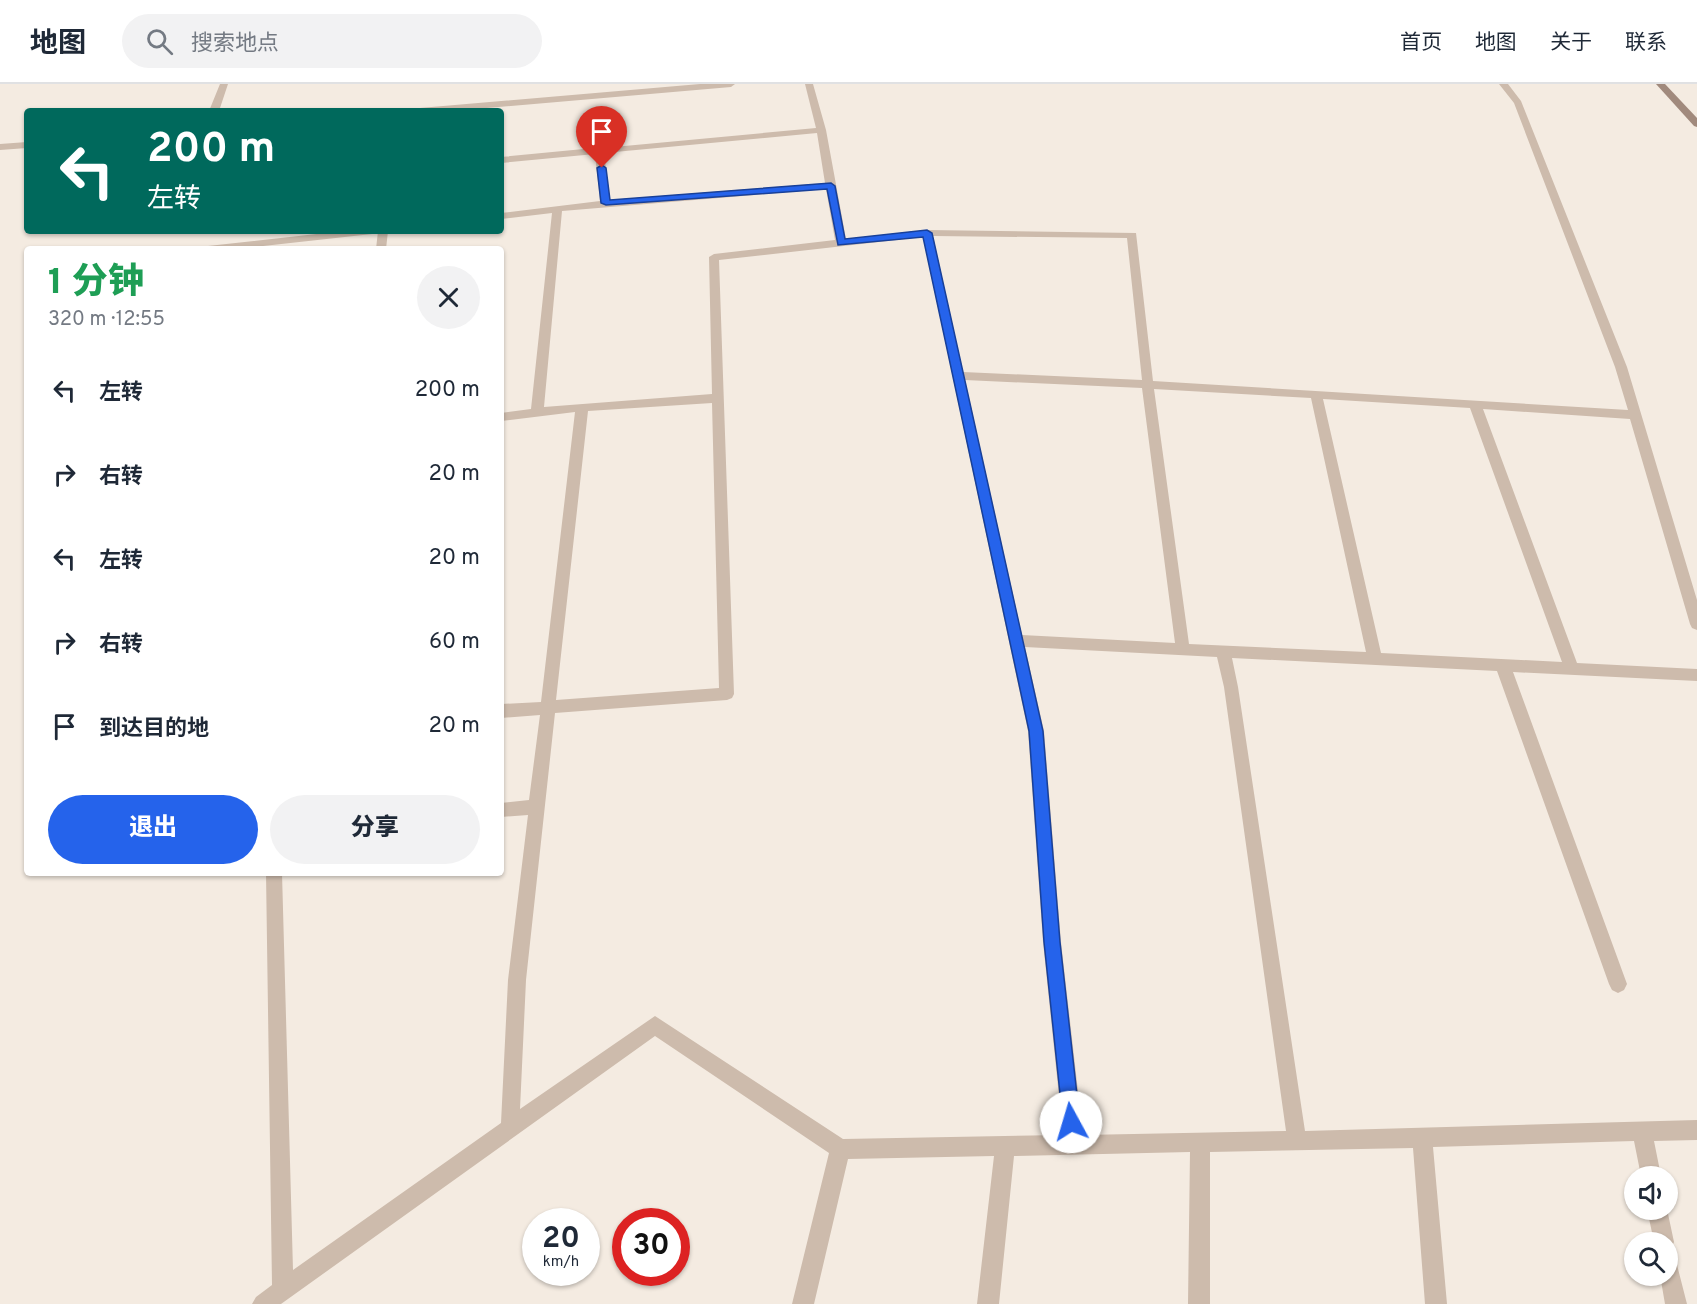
<!DOCTYPE html>
<html lang="zh">
<head>
<meta charset="utf-8">
<style>
	body { margin:0; font-family:Overpass,"Noto Sans SC",sans-serif; background:#f2f2f3; color:#1f2937; height:100vh; display:flex; flex-direction:column; font-size:22px; white-space:nowrap }
	* { box-sizing:border-box; margin:0 }
	p { font-size:20px; color:#747a83 }
	.icon { flex:none; width:33px; height:33px; fill:none; stroke:currentColor; stroke-width:2; stroke-linecap:round; stroke-linejoin:round }
	.map { position:relative; flex:1; overflow:hidden }
	.panel { position:absolute; left:24px; top:162px; width:480px; height:630px; display:flex; flex-direction:column; background:#fff; border-radius:6px; box-shadow:0 2px 4px #0004 }
	.panel>* { flex:none }
	.guide { position:absolute; left:24px; top:24px; width:480px; height:126px; border-radius:6px; box-shadow:0 2px 4px #0004; background:#00695c; color:#fff; overflow:hidden }
	.tools { position:absolute; left:1624px; top:1082px; display:grid; gap:12px }
	.tools a { display:grid; place-items:center; width:54px; height:54px; border-radius:50%; background:#fff; box-shadow:0 2px 4px #0004; font-size:30px }
	.speed { position:absolute; left:522px; top:1124px; display:flex; gap:12px; font-size:30px; font-weight:700; text-align:center }
	.speed>* { display:grid; place-content:center; width:78px; height:78px; border-radius:50%; background:#fff; box-shadow:0 2px 4px #0004; line-height:1 }
	.speed small { font-size:15px; font-weight:400 }
	.speed .limit { border:9px solid #d22; background:#fff; color:#111 }
	.pin { position:absolute; display:grid; place-items:center; width:51px; height:51px; color:#fff; margin:-62px -26px; border-radius:50% 50% 50% 0; rotate:-45deg; box-shadow:0 0 6px #0007 }
	.pin .icon { rotate:45deg }
	.me { position:absolute; width:66px; margin:-33px; rotate:354deg; stroke-linejoin:round; filter:drop-shadow(0 0 4px #0008) }
	.turn { display:flex; align-items:center; gap:21px; height:126px; padding:0 24px; font-size:27px }
	.turn .icon { width:78px; height:78px; stroke-width:2.5 }
	.turn b { display:block; font-size:42px; line-height:51px }
	.round { display:grid; place-items:center; flex:none; width:63px; height:63px; border-radius:32px; background:#f2f2f3 }
	.summary { display:flex; align-items:center; justify-content:space-between; height:102px; padding:0 24px }
	h1 { font-size:36px; font-weight:800; line-height:45px; color:#1e9e55 }
	.primary-button { display:flex; gap:12px; margin-top:auto; padding:12px 24px }
	.primary-button a { flex:1; height:69px; border-radius:36px; background:#2563eb; color:#fff; font-size:24px; font-weight:800; line-height:69px; text-align:center }
	.primary-button a+a { background:#f2f2f3; color:#1f2937 }
	ul { padding:0; list-style:none }
	li { display:flex; align-items:center; gap:18px; height:84px; padding:0 24px }
	li div { flex:1 }
	li b { display:block; font-size:22px }
	li em { font-style:normal }
	header { display:flex; align-items:center; gap:36px; box-sizing:border-box; height:84px; padding:0 30px; background:#fff; border-bottom:2px solid #e0e1e3 }
	header strong { font-size:28px }
	nav { display:flex; gap:33px; margin-inline-start:auto; font-size:21px }
	.search { width:420px; height:54px; background:#f2f2f3; display:flex; align-items:center; gap:15px; box-sizing:border-box; padding:0 21px; border-radius:33px; color:#747a83; font-size:22px }
	.map>svg:first-child { display:block }
</style>
</head>
<body>
<header>
<strong>地图</strong>
<div class="search"><svg class="icon" aria-label="search" viewBox="0 0 24 24"><circle cx="10" cy="10" r="6"/><path d="M15 15l6 6"/></svg>搜索地点</div>
<nav><a>首页</a><a>地图</a><a>关于</a><a>联系</a></nav>
</header>
<div class="map">
<svg width="1697" height="1220" viewBox="0 0 1697 1220">
	<rect width="100%" height="100%" fill="#f4ebe1"/>
	<g fill="none" stroke-linecap="round" stroke-linejoin="round">
		<path fill="#cdbbac" fill-rule="evenodd" d="M220,0H228L219,27H209Z
			M805,0H813L826,46L846,155L927,146L1136,149L1153,297L1628,326L1615,283L1514,19L1499,0H1508L1521,17L1627,283L1697,516V546L1692,544L1690,540L1630,335L1483,325L1577,579L1697,585V597L1513,588L1627,900L1624,906L1618,909L1612,906L1609,900L1497,587L1232,574L1238,603L1305,1047L1697,1036V1056L1654,1057L1661,1092H1641L1634,1057L1433,1063L1447,1220H1425L1413,1064L1210,1068V1220H1188L1190,1068L1014,1072L999,1220H977L994,1072L848,1075L814,1220H792L829,1069L655,952L281,1220H252L256,1213L272,1201L266,789H282L293,1186L501,1039L508,896L528,731L501,733V719L529,716L540,631L501,634V620L541,618L575,328L501,337V329L531,325L552,129L501,135V129L600,117L595,70L501,79V73L594,64L591,41L596,38L601,41L603,64L816,44ZM817,49L825,99L610,116L604,69ZM826,105L835,156L714,170L709,173L712,310L544,323L562,127ZM933,152L1127,154L1142,296L963,288ZM923,153L1028,647L1043,858L1063,1051L843,1055L655,932L520,1025L526,896L555,629L727,616L732,614L734,610L719,176ZM965,296L1142,304L1175,559L1022,551ZM1154,305L1311,314L1366,568L1189,560ZM1323,315L1470,324L1562,578L1381,569ZM712,319L719,604L556,616L588,327ZM1025,563L1217,573L1224,603L1286,1047L1083,1051L1061,858L1044,647Z
			M343,147H377L372,150L237,165H203L208,162Z
			M378,147H388L386,165H376Z
			M1647,1125H1667L1674,1158L1671,1165L1668,1167V1158H1654Z
			M1668,1170L1675,1173L1687,1220H1665L1660,1191H1668Z"/>
		<path fill="#cdbbac" fill-rule="evenodd" d="M700,0H735L731,3L452,27H415L420,24Z
			M27,58V64L0,66V60Z"/>
		<path fill="#a18a7d" fill-rule="evenodd" d="M1656,0H1665L1697,34V43L1694,42Z"/>
	</g>
	<path fill="#2563eb" stroke="#184099" stroke-width="1.5" d="M602,81L606,84L610,116L831,99L835,102L845,155L927,146L932,149L1043,647L1060,858L1080,1038L1078,1044L1071,1047L1065,1044L1063,1038L1044,858L1029,647L923,153L838,161L827,105L606,121L601,119L597,84Z"/>
</svg>
<div class="tools">
<a><svg class="icon" aria-label="sound" viewBox="0 0 24 24"><path d="M4 9h4l5-4v14l-5-4H4zM17 9q2 3 0 6"/></svg></a>
<a><svg class="icon" aria-label="search" viewBox="0 0 24 24"><circle cx="10" cy="10" r="6"/><path d="M15 15l6 6"/></svg></a>
</div>
<div class="speed"><div>20<small>km/h</small></div><div class="limit">30</div></div>
<div class="pin" style="left:602px;top:84px;background:#d93025"><svg class="icon" aria-label="arrive" viewBox="0 0 24 24"><path d="M6 21V4h12l-3 4 3 4H6"/></svg></div>
<svg class="me" style="left:1071px;top:1038px" viewBox="-20 -20 40 40"><circle r="19" fill="#fff"/><path d="M0-13L10 11 0 6-10 11z" fill="#2563eb"/></svg>
<div class="guide">
<div class="turn"><svg class="icon" aria-label="left" viewBox="0 0 24 24"><path d="M17 20v-9H6M10 6l-5 5 5 5"/></svg><div><b>200 m</b>左转</div></div>
</div>
<section class="panel">
<div class="summary"><div><h1>1 分钟</h1><p>320 m · 12:55</p></div><a class="round"><svg class="icon" aria-label="close" viewBox="0 0 24 24"><path d="M6 6l12 12M18 6L6 18"/></svg></a></div>
<ul>
<li><svg class="icon" aria-label="left" viewBox="0 0 24 24"><path d="M17 20v-9H6M10 6l-5 5 5 5"/></svg><div><b>左转</b></div><em>200 m</em></li>
<li><svg class="icon" aria-label="right" viewBox="0 0 24 24"><path d="M7 20v-9h11M14 6l5 5-5 5"/></svg><div><b>右转</b></div><em>20 m</em></li>
<li><svg class="icon" aria-label="left" viewBox="0 0 24 24"><path d="M17 20v-9H6M10 6l-5 5 5 5"/></svg><div><b>左转</b></div><em>20 m</em></li>
<li><svg class="icon" aria-label="right" viewBox="0 0 24 24"><path d="M7 20v-9h11M14 6l5 5-5 5"/></svg><div><b>右转</b></div><em>60 m</em></li>
<li><svg class="icon" aria-label="arrive" viewBox="0 0 24 24"><path d="M6 21V4h12l-3 4 3 4H6"/></svg><div><b>到达目的地</b></div><em>20 m</em></li>
</ul>
<div class="primary-button"><a>退出</a><a>分享</a></div>
</section>
</div>
</body>
</html>
